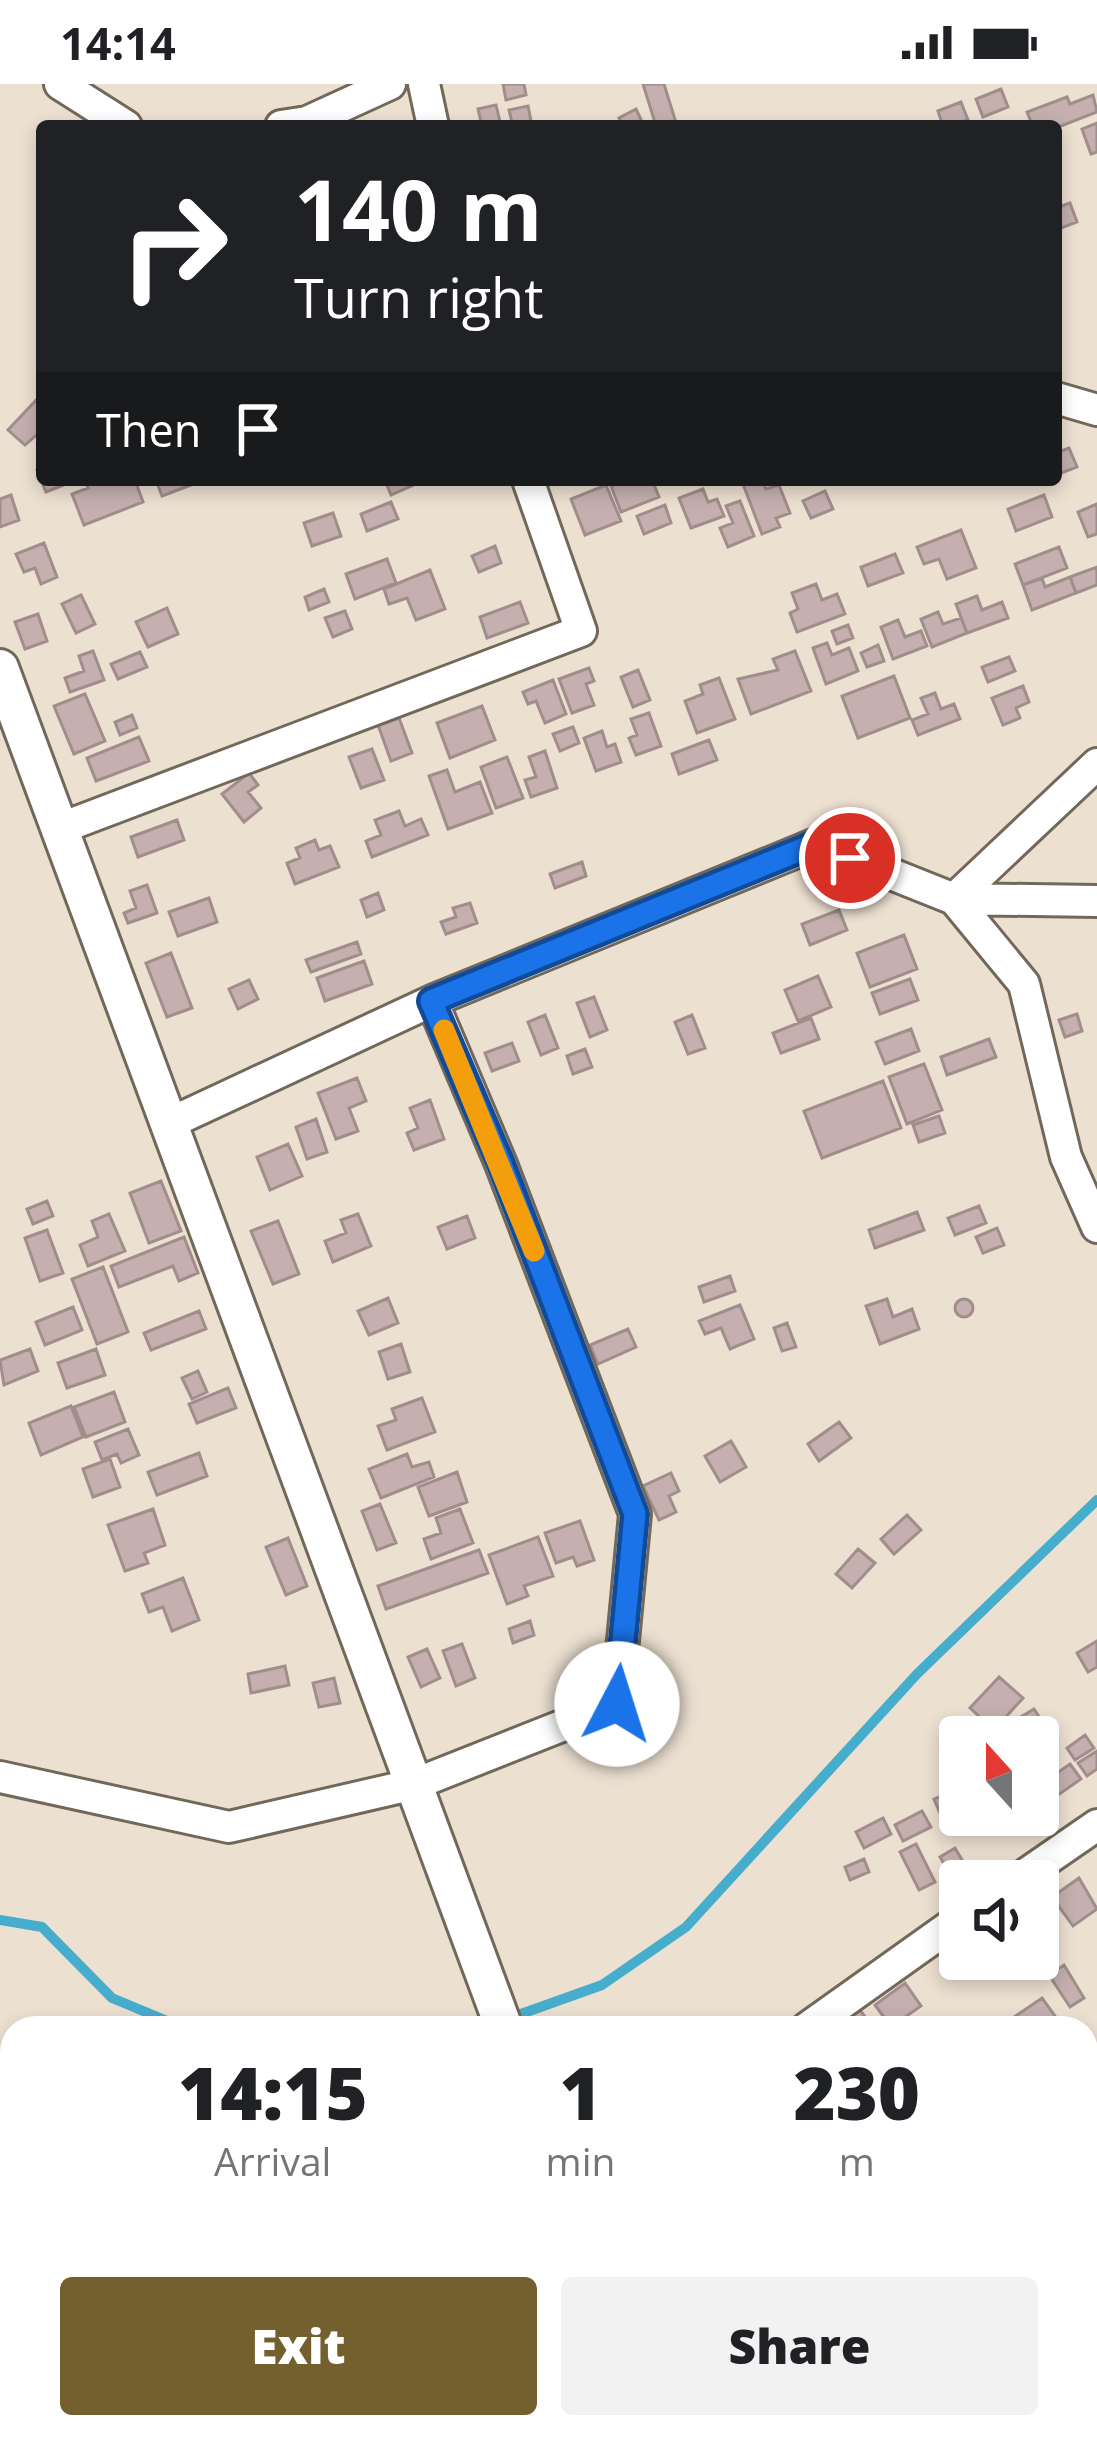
<!DOCTYPE html>
<html lang="en">
<head>
<meta charset="utf-8">
<style>
	body { margin:0; font-family:"Open Sans",sans-serif; background:#f2f2f2; color:#202124; height:100vh; display:flex; flex-direction:column; font-size:45px; white-space:nowrap }
	* { box-sizing:border-box; margin:0 }
	p { font-size:39px; color:#757577 }
	.icon { flex:none; width:66px; height:66px; fill:none; stroke:currentColor; stroke-width:2; stroke-linecap:round; stroke-linejoin:round }
	.map { position:relative; flex:1; overflow:hidden }
	.details { position:absolute; left:0px; top:1932px; width:1098px; height:423px; display:flex; flex-direction:column; background:#fff; border-radius:36px 36px 0 0; box-shadow:0 6px 18px #0003 }
	.details>* { flex:none }
	.guide { position:absolute; left:36px; top:36px; width:1026px; height:366px; border-radius:12px; box-shadow:0 6px 18px #0003; background:#202124; color:#fff; overflow:hidden }
	.needle { width:78px; rotate:339deg }
	.buttons { position:absolute; left:939px; top:1632px; display:grid; gap:24px }
	.buttons a { display:grid; place-items:center; width:120px; height:120px; border-radius:12px; background:#fff; box-shadow:0 6px 18px #0003; font-size:60px }
	.pin { position:absolute; display:grid; place-items:center; width:102px; height:102px; color:#fff; margin:-51px; border:6px solid #fff; border-radius:50%; box-shadow:0 3px 12px #0007 }
	.me { position:absolute; width:132px; margin:-66px; rotate:5deg; stroke-linejoin:round; filter:drop-shadow(0 0 9px #0008) }
	.turn { display:flex; align-items:center; gap:42px; height:252px; padding:0 60px; font-size:54px }
	.turn .icon { width:156px; height:156px; stroke-width:2.5 }
	.turn b { display:block; font-size:84px; line-height:102px }
	.then { display:flex; align-items:center; height:114px; padding:0 60px; background:#0003; gap:24px; font-size:45px }
	.eta { display:flex; justify-content:space-evenly; align-items:center; height:204px; text-align:center }
	.eta b { font-size:72px; font-weight:800; line-height:84px }
	.cta { display:flex; gap:24px; margin-top:auto; padding:24px 60px }
	.cta a { flex:1; height:138px; border-radius:12px; background:#73602e; color:#fff; font-size:48px; font-weight:800; line-height:138px; text-align:center }
	.cta a+a { background:#f2f2f2; color:#202124 }
	.status { display:flex; justify-content:space-between; align-items:center; height:84px; padding:0 60px; background:#fff; direction:ltr }
	.status svg { height:33px; fill:currentColor }
	.map>svg:first-child { display:block }
</style>
</head>
<body>
<div class="status"><b>14:14</b><svg viewBox="0 0 49 12"><path d="M0 12V9h3v3zM5 12V6h3v6zM10 12V3h3v9zM15 12V0h3v12zM26 1h20v11H26zM47 4h2v5h-2z"/></svg></div>
<div class="map">
<svg width="1097" height="2354" viewBox="0 0 1097 2354">
	<rect width="100%" height="100%" fill="#ece0d1"/>
	<g fill="none" stroke-linecap="round" stroke-linejoin="round">
		<path stroke="#47adcd" stroke-width="10" d="M0,1836L42,1843L112,1914L184,1944
			M482,1944L602,1901L686,1843L917,1590L1097,1416"/>
	</g>
	<path fill="#c5b0af" stroke="#a18d8c" stroke-width="3" d="M503,0H524L526,11L506,16Z
		M643,0H664L677,42H656Z
		M1001,5L1008,23L983,33L976,15Z
		M1093,11L1097,28L1056,44L1033,42L1027,28L1067,13L1070,20Z
		M961,18L968,36L943,42L938,27Z
		M496,21L501,42H482L478,25Z
		M528,22L532,42H513L509,26Z
		M636,25L644,42H623L619,34Z
		M1097,39V68L1091,70L1082,45Z
		M1070,119L1077,138L1056,146V124Z
		M41,311L42,346L25,361L8,346Z
		M1069,364L1077,383L1056,391V369Z
		M42,383V396H76L46,408L37,386Z
		M85,396H135L143,418L84,441L72,410L88,404Z
		M156,396H204L162,412Z
		M385,396H425L391,411Z
		M628,396H652L659,413L621,428L611,402Z
		M762,396L766,405L779,401L790,429L776,434L780,443L762,450L743,400Z
		M606,401L621,437L585,451L571,415Z
		M703,405L708,418L717,415L724,432L691,444L679,414Z
		M825,407L833,425L811,434L803,417Z
		M11,411L19,436L0,443V415Z
		M1044,411L1052,433L1016,447L1008,425Z
		M740,417L754,452L728,463L720,444L733,439L726,422Z
		M391,418L398,435L367,447L361,430Z
		M1097,420V450L1088,453L1078,428Z
		M665,421L671,439L644,450L637,432Z
		M333,429L341,452L312,462L304,439Z
		M961,446L976,484L947,495L939,475L924,480L917,463Z
		M44,459L57,493L41,500L35,484L24,488L16,470Z
		M495,462L501,479L479,488L472,472Z
		M1059,463L1067,484L1023,501L1015,480Z
		M895,470L903,489L868,502L861,483Z
		M387,475L396,499L355,515L346,490Z
		M1097,483V501L1076,509L1070,493Z
		M430,486L445,525L416,536L407,514L389,520L384,505Z
		M1070,493L1076,509L1032,526L1023,501L1042,494L1045,503Z
		M816,500L822,516L837,510L845,530L797,548L790,529L798,525L792,509Z
		M324,505L329,518L309,526L305,513Z
		M81,511L95,540L76,549L62,520Z
		M977,512L982,526L1002,518L1008,534L967,549L956,520Z
		M520,518L528,539L487,554L480,533Z
		M167,524L178,550L148,563L136,538Z
		M345,527L352,545L333,553L325,534Z
		M938,528L943,540L961,534L967,549L932,563L921,535Z
		M38,530L47,557L25,565L15,538Z
		M898,536L905,553L921,547L927,562L893,575L881,543Z
		M848,541L853,554L837,560L832,547Z
		M827,559L832,571L849,564L858,587L826,600L813,564Z
		M878,561L884,577L867,583L861,569Z
		M93,567L104,596L70,608L65,594L84,587L79,572Z
		M795,567L811,607L751,630L738,595L778,586L773,575Z
		M140,568L147,583L118,595L111,580Z
		M1009,573L1015,587L988,598L982,583Z
		M589,584L594,597L586,600L594,621L572,629L559,595Z
		M638,586L650,616L633,623L621,593Z
		M894,592L910,634L858,654L842,612Z
		M719,594L735,635L697,649L685,617L703,610L700,601Z
		M553,596L566,630L545,639L536,617L528,620L523,608Z
		M1023,602L1029,618L1016,624L1020,634L1003,641L992,614Z
		M935,609L941,625L954,620L960,635L918,651L912,636L928,630L921,614Z
		M85,610L105,657L74,670L54,622Z
		M482,622L495,656L450,674L437,639Z
		M649,629L661,662L636,671L629,654L637,651L631,635Z
		M132,631L137,644L120,651L115,638Z
		M399,634L412,669L391,677L378,641Z
		M573,643L579,659L560,667L553,650Z
		M602,647L607,663L615,660L621,678L596,687L584,654Z
		M139,653L149,677L96,697L87,674Z
		M709,656L717,676L679,690L672,670Z
		M372,665L384,696L361,704L349,673Z
		M545,667L557,704L531,713L525,696L536,693L529,673Z
		M507,673L523,714L496,724L481,683Z
		M447,686L455,708L480,698L492,729L448,745L429,692Z
		M249,689L258,701L248,708L261,724L244,738L222,710Z
		M399,727L405,742L421,735L428,751L372,773L366,757L381,751L375,736Z
		M177,736L184,756L138,773L131,753Z
		M315,756L319,766L330,762L339,783L295,800L287,779L300,774L296,764Z
		M582,778L586,792L555,804L550,790Z
		M147,801L157,829L128,839L124,829L136,824L130,807Z
		M378,809L384,826L367,833L361,816Z
		M209,814L217,838L178,852L169,828Z
		M470,819L477,839L446,850L441,838L456,833L453,824Z
		M839,826L847,846L810,861L802,840Z
		M904,851L917,885L870,903L857,869Z
		M357,858L361,870L311,888L306,876Z
		M171,869L192,924L167,933L146,879Z
		M364,877L372,900L325,917L317,894Z
		M818,892L831,923L798,937L785,906Z
		M910,895L918,916L880,930L872,909Z
		M249,896L258,915L238,925L229,905Z
		M594,913L607,946L590,953L577,919Z
		M1077,930L1082,947L1065,953L1059,936Z
		M545,931L558,964L541,971L528,938Z
		M692,931L705,964L688,970L675,938Z
		M811,934L819,955L781,969L773,949Z
		M911,945L919,967L885,980L876,958Z
		M989,955L996,973L947,991L941,973Z
		M512,959L519,977L492,987L485,969Z
		M585,965L592,983L573,990L567,972Z
		M924,980L942,1026L907,1040L889,993Z
		M357,994L366,1017L349,1024L358,1047L336,1055L318,1009Z
		M883,997L901,1044L822,1074L804,1027Z
		M430,1016L444,1055L414,1066L407,1049L418,1044L410,1024Z
		M939,1032L945,1049L919,1058L913,1041Z
		M316,1035L327,1068L307,1075L296,1043Z
		M288,1060L302,1092L270,1106L257,1073Z
		M161,1097L181,1147L149,1159L130,1109Z
		M47,1117L53,1132L33,1140L27,1125Z
		M979,1122L986,1139L955,1151L948,1134Z
		M917,1128L924,1146L875,1164L869,1146Z
		M109,1130L125,1167L88,1182L80,1161L98,1153L92,1137Z
		M358,1130L371,1162L333,1178L325,1157L346,1149L341,1136Z
		M467,1132L475,1154L447,1165L438,1143Z
		M278,1137L299,1190L273,1200L251,1147Z
		M997,1144L1004,1161L983,1169L976,1153Z
		M47,1146L63,1189L40,1197L25,1154Z
		M184,1153L198,1189L179,1197L173,1182L119,1203L111,1182Z
		M103,1183L128,1248L97,1260L72,1195Z
		M730,1192L735,1207L704,1218L699,1203Z
		M388,1214L398,1239L369,1251L358,1227Z
		M887,1215L893,1233L912,1225L919,1245L880,1260L866,1222Z
		M955 1224a9 9 0 1 1 18 0a9 9 0 1 1-18 0Z
		M740,1221L754,1255L730,1265L721,1244L705,1250L699,1237Z
		M73,1223L82,1246L45,1261L36,1238Z
		M199,1227L206,1245L151,1266L144,1249Z
		M787,1239L796,1263L782,1267L774,1244Z
		M628,1245L636,1263L598,1280L590,1261Z
		M401,1260L410,1288L388,1295L379,1268Z
		M30,1265L38,1287L4,1301L0,1276Z
		M96,1265L105,1291L67,1304L58,1279Z
		M198,1287L207,1308L192,1315L182,1294Z
		M228,1304L236,1324L197,1339L189,1320Z
		M114,1308L125,1338L86,1353L74,1323Z
		M422,1314L435,1348L387,1366L378,1342L396,1336L392,1325Z
		M71,1322L83,1353L41,1371L29,1339Z
		M839,1338L851,1354L819,1377L808,1360Z
		M128,1345L139,1371L121,1379L117,1370L102,1376L95,1358Z
		M731,1357L746,1383L720,1398L705,1372Z
		M199,1369L207,1392L157,1411L148,1388Z
		M407,1370L412,1383L429,1378L434,1393L381,1414L369,1385Z
		M110,1375L120,1403L93,1413L83,1385Z
		M457,1388L467,1418L429,1432L418,1403Z
		M671,1389L679,1407L669,1412L676,1428L659,1436L643,1402Z
		M380,1420L396,1459L377,1466L362,1427Z
		M153,1425L165,1461L144,1469L148,1479L125,1487L108,1441Z
		M460,1425L473,1459L431,1475L424,1455L441,1449L436,1434Z
		M907,1431L921,1446L894,1470L881,1455Z
		M580,1437L594,1476L577,1482L573,1473L556,1479L545,1449Z
		M538,1453L553,1492L524,1502L528,1512L507,1520L489,1471Z
		M288,1454L307,1502L286,1511L266,1463Z
		M858,1465L875,1479L852,1504L836,1490Z
		M479,1466L488,1489L386,1525L378,1502Z
		M183,1494L199,1536L172,1547L163,1523L149,1528L142,1510Z
		M530,1537L534,1551L513,1559L509,1545Z
		M1097,1557V1583L1088,1588L1077,1569Z
		M462,1560L475,1594L456,1602L443,1567Z
		M427,1565L440,1594L421,1603L408,1573Z
		M285,1582L289,1601L251,1609L248,1590Z
		M999,1593L1023,1614L994,1646L970,1624Z
		M334,1594L340,1619L319,1623L313,1599Z
		M1034,1625L1046,1643L1030,1653L1019,1634Z
		M1085,1651L1094,1664L1075,1676L1067,1664Z
		M1097,1667V1685L1087,1692L1078,1679Z
		M1070,1680L1081,1695L1058,1711L1047,1696Z
		M954,1707L967,1739L948,1748L934,1715Z
		M922,1727L931,1743L903,1757L895,1741Z
		M883,1734L891,1750L864,1764L856,1748Z
		M916,1760L935,1798L919,1806L900,1768Z
		M955,1764L968,1786L953,1795L940,1773Z
		M864,1775L869,1788L850,1796L845,1783Z
		M1079,1794L1097,1825L1073,1842L1052,1813Z
		M1044,1818L1056,1836L1041,1847L1038,1822Z
		M1064,1881L1084,1914L1070,1923L1049,1891Z
		M905,1899L921,1922L891,1943L875,1921Z
		M1042,1914L1055,1932L1037,1944H998Z
		M860,1926L873,1944H836Z
		M1097,1974V2029L1086,2014V1981Z
		M1097,2254V2280L1086,2287V2260Z
		M941,2343H986L988,2346L976,2354H924Z"/>
	<g fill="none" stroke-linecap="round" stroke-linejoin="round">
		<g stroke="#72685a" stroke-width="36">
			<path id="minor" d="M60,0L126,42
				M424,0L433,42
				M281,42L307,38L390,0
				M1056,314L1097,326
				M1097,680L954,815L1024,900L1066,1073L1097,1143
				M61,744L581,547L528,396
				M172,1038L432,917L816,760L954,815L1097,817
				M0,1693L229,1743L415,1700L617,1620L635,1430L501,1080L432,917
				M1016,1797L1097,1741
				M807,1944L960,1835
				M1086,2074L1097,2067
				M291,2354L334,2343"/>
		</g>
		<g stroke="#72685a" stroke-width="42">
			<path id="tertiary" d="M0,584L504,1944
				M665,2343L669,2354"/>
		</g>
		<use href="#minor" stroke="#fff" stroke-width="30"/>
		<use href="#tertiary" stroke="#fff" stroke-width="36"/>
	</g>
	<g fill="none" stroke-linecap="round" stroke-linejoin="round">
		<g stroke="#114b97" stroke-width="30">
			<path id="route" d="M617,1620L635,1430L501,1080L431,917L815,760L850,774"/>
		</g>
		<use href="#route" stroke="#1a73e8" stroke-width="21"/>
		<path stroke="#f59e0b" stroke-width="21" d="M444,946L534,1167"/>
	</g>
</svg>
<div class="buttons">
<a><svg class="needle" viewBox="-14 -14 28 28"><path d="M0-13l5 13h-10z" fill="#e53935"/><path d="M0 13l5-13h-10z" fill="#757577"/></svg></a>
<a><svg class="icon" aria-label="sound" viewBox="0 0 24 24"><path d="M4 9h4l5-4v14l-5-4H4zM17 9q2 3 0 6"/></svg></a>
</div>
<div class="pin" style="left:850px;top:774px;background:#d93025"><svg class="icon" aria-label="arrive" viewBox="0 0 24 24"><path d="M6 21V4h12l-3 4 3 4H6"/></svg></div>
<svg class="me" style="left:617px;top:1620px" viewBox="-20 -20 40 40"><circle r="19" fill="#fff"/><path d="M0-13L10 11 0 6-10 11z" fill="#1a73e8"/></svg>
<div class="guide">
<div class="turn"><svg class="icon" aria-label="right" viewBox="0 0 24 24"><path d="M7 20v-9h11M14 6l5 5-5 5"/></svg><div><b>140 m</b>Turn right</div></div>
<div class="then">Then<svg class="icon" aria-label="arrive" viewBox="0 0 24 24"><path d="M6 21V4h12l-3 4 3 4H6"/></svg></div>
</div>
<section class="details">
<div class="eta">
<div><b>14:15</b><p>Arrival</p></div>
<div><b>1</b><p>min</p></div>
<div><b>230</b><p>m</p></div>
</div>
<div class="cta"><a>Exit</a><a>Share</a></div>
</section>
</div>
</body>
</html>
